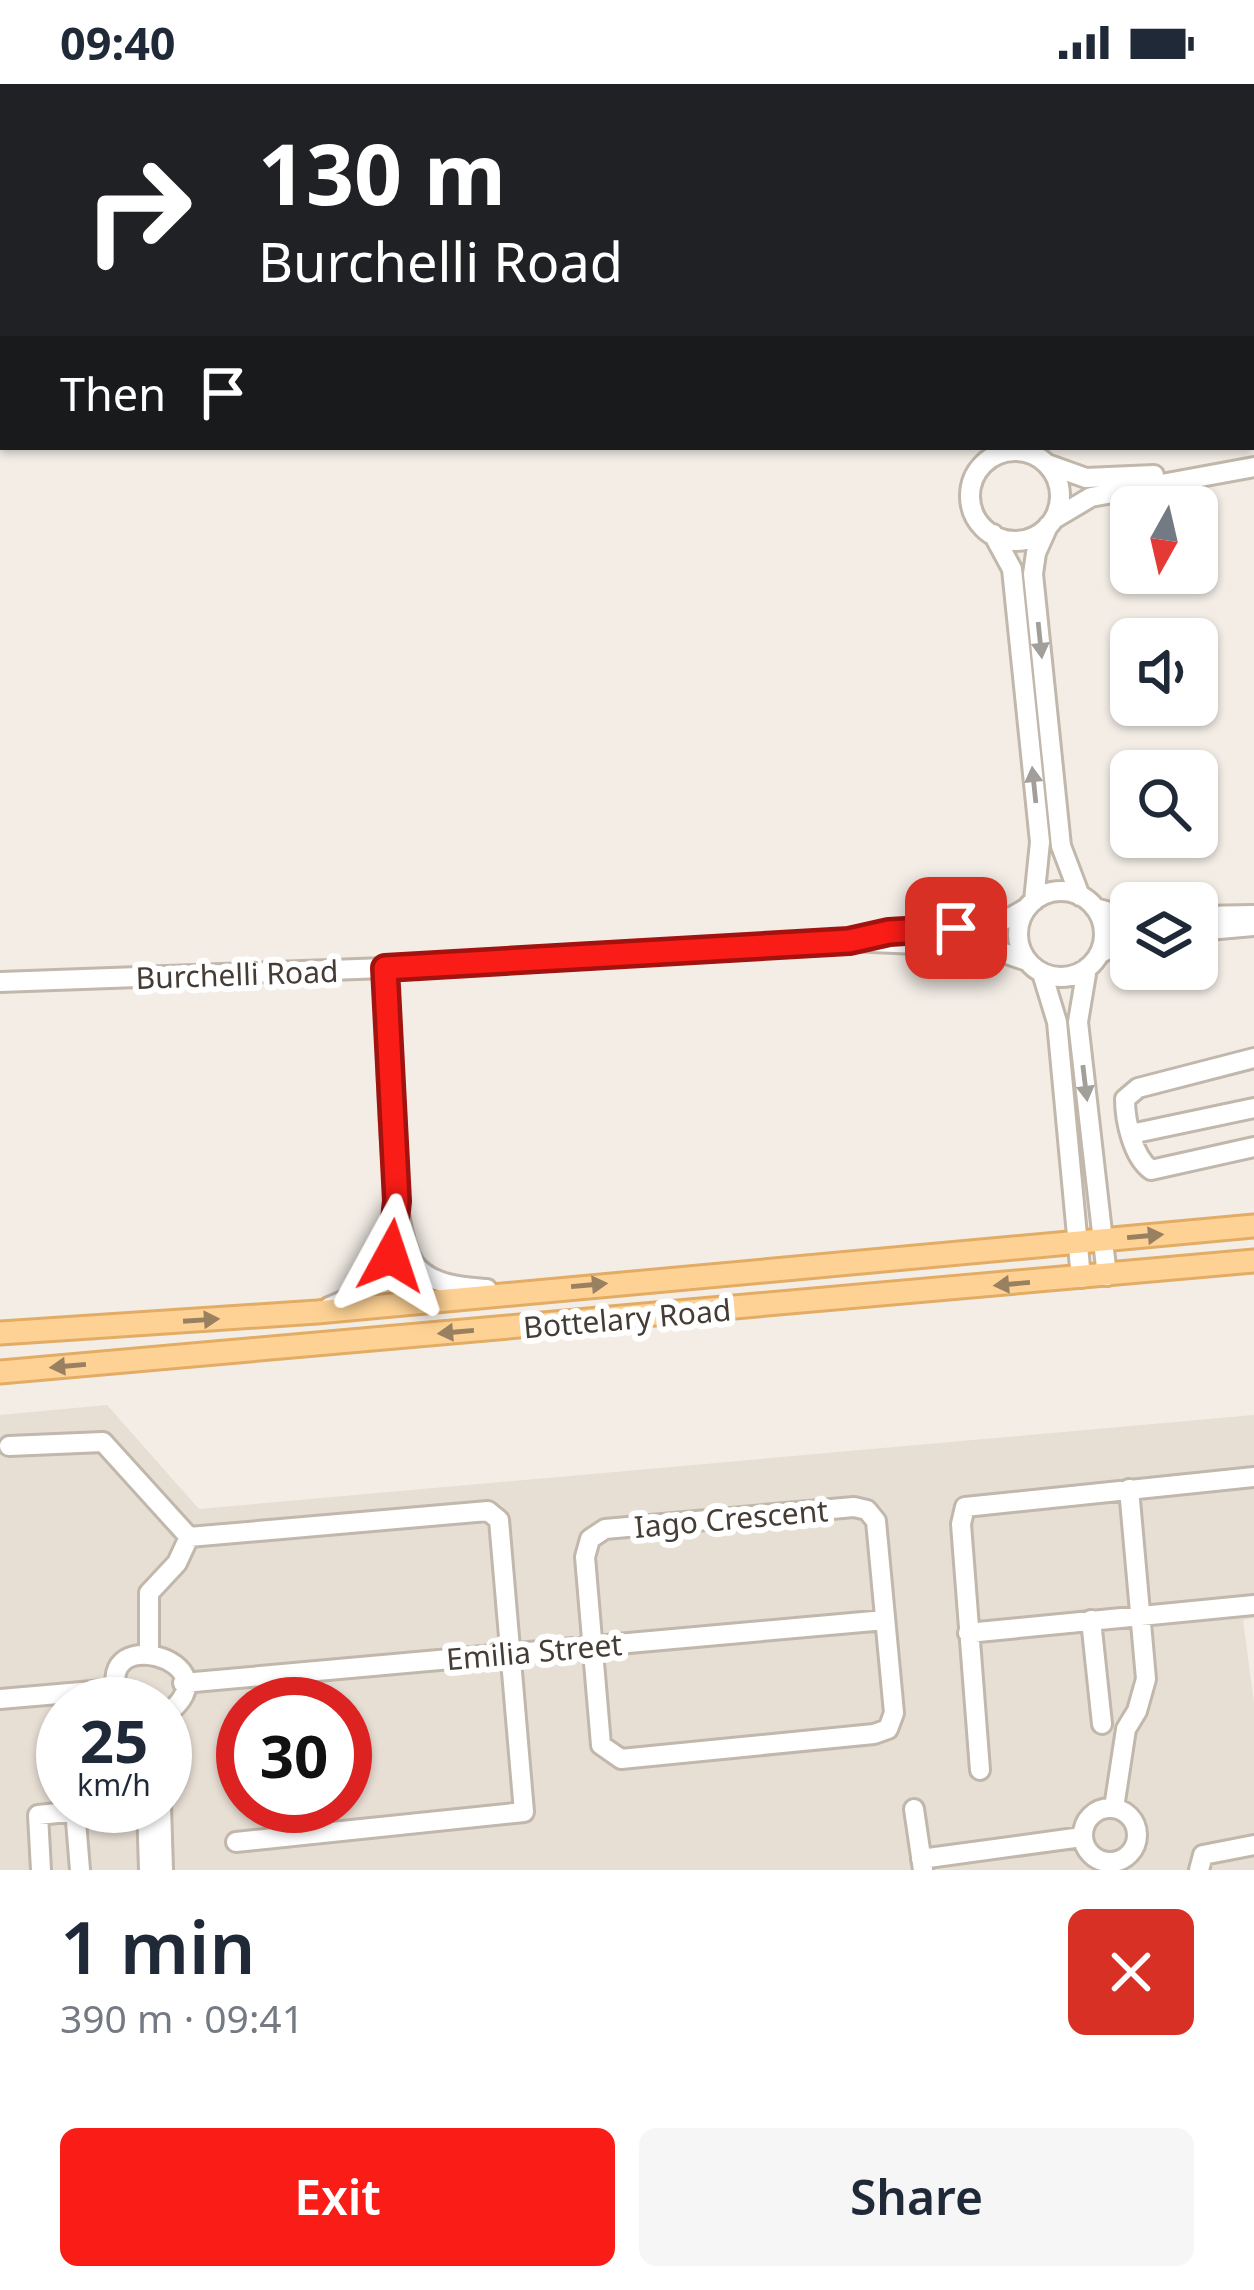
<!DOCTYPE html>
<html lang="en">
<head>
<meta charset="utf-8">
<style>
	body { margin:0; font-family:"Noto Sans",sans-serif; background:#f6f6f7; color:#1f2937; height:100vh; display:flex; flex-direction:column; font-size:45px; white-space:nowrap }
	* { box-sizing:border-box; margin:0 }
	p { font-size:39px; color:#747a83 }
	.icon { flex:none; width:66px; height:66px; fill:none; stroke:currentColor; stroke-width:2; stroke-linecap:round; stroke-linejoin:round }
	.map { position:relative; height:1786px; overflow:hidden }
	.sheet { display:flex; flex-direction:column; background:#fff; flex:1 }
	.sheet>* { flex:none }
	.hud { position:absolute; left:0px; top:0px; width:1254px; height:366px; box-shadow:0 3px 9px #0004; background:#202124; color:#fff; overflow:hidden }
	.needle { width:78px; rotate:188deg }
	.controls { position:absolute; left:1110px; top:402px; display:grid; gap:24px }
	.controls a { display:grid; place-items:center; width:108px; height:108px; border-radius:18px; background:#fff; box-shadow:0 3px 9px #0004; font-size:60px }
	.speed { position:absolute; left:36px; top:1593px; display:flex; gap:24px; font-size:60px; font-weight:700; text-align:center }
	.speed>* { display:grid; place-content:center; width:156px; height:156px; border-radius:50%; background:#fff; box-shadow:0 3px 9px #0004; line-height:1 }
	.speed small { font-size:30px; font-weight:400 }
	.speed .limit { border:18px solid #d22; background:#fff; color:#111 }
	.pin { position:absolute; display:grid; place-items:center; width:102px; height:102px; color:#fff; margin:-51px; border-radius:24px; box-shadow:0 6px 18px #0006 }
	.me { position:absolute; width:132px; margin:-66px; rotate:5deg; stroke-linejoin:round; filter:drop-shadow(0 0 9px #0008) }
	.turn { display:flex; align-items:center; gap:42px; height:252px; padding:0 60px; font-size:54px }
	.turn .icon { width:156px; height:156px; stroke-width:2.5 }
	.turn b { display:block; font-size:84px; line-height:102px }
	.then { display:flex; align-items:center; height:114px; padding:0 60px; background:#0003; gap:24px; font-size:45px }
	.round { display:grid; place-items:center; flex:none; width:126px; height:126px; border-radius:18px; background:#f6f6f7 }
	.overview { display:flex; align-items:center; justify-content:space-between; height:204px; padding:0 60px }
	h1 { font-size:72px; font-weight:600; line-height:90px }
	.cta { display:flex; gap:24px; margin-top:auto; padding:24px 60px }
	.cta a { flex:1; height:138px; border-radius:18px; background:#f91c17; color:#fff; font-size:48px; font-weight:600; line-height:138px; text-align:center }
	.cta a+a { background:#f6f6f7; color:#1f2937 }
	.status { display:flex; justify-content:space-between; align-items:center; height:84px; padding:0 60px; background:#fff; direction:ltr }
	.status svg { height:33px; fill:currentColor }
	.map>svg:first-child { display:block }
</style>
</head>
<body>
<div class="status"><b>09:40</b><svg viewBox="0 0 49 12"><path d="M0 12V9h3v3zM5 12V6h3v6zM10 12V3h3v9zM15 12V0h3v12zM26 1h20v11H26zM47 4h2v5h-2z"/></svg></div>
<div class="map">
<svg width="1254" height="1786" viewBox="0 0 1254 1786">
	<rect width="100%" height="100%" fill="#f3ede6"/>
	<path fill="#e7ded4" fill-rule="evenodd" d="M107,1321L199,1425L1254,1331V1534L1243,1536L1254,1619V1786H0V1331ZM63,1620H165V1722H63ZM243,1620H345V1722H243Z"/>
	<g fill="none" stroke-linecap="round" stroke-linejoin="round">
		<g stroke="#c1b7ab" stroke-width="24">
			<path id="minor" d="M1011,0L1014,3
				M941,3L943,0
				M0,70H3
				M0,92H3
				M970 412a45 45 0 1 1 90 0a45 45 0 1 1-90 0Z
				M1047,380L1086,394L1154,391
				M1054,435L1091,413L1254,383
				M1048,442L1036,469L1033,490L1061,762L1080,812
				M993,450L1012,485L1040,758L1034,817
				M1018 850a43 43 0 1 1 86 0a43 43 0 1 1-86 0Z
				M1095,824L1131,834
				M1197,832L1254,831
				M1197,847L1254,842
				M872,852C923,841 981,855 1025,825
				M1099,870L1131,854
				M385,884C387,940 385,1149 418,1184C436,1202 463,1203 487,1205
				M1087,884L1078,938L1107,1192
				M1042,889L1057,938L1081,1194
				M0,898L385,884L849,857L987,863L1027,877
				M1254,974L1138,1004L1125,1015C1125,1037 1133,1073 1151,1086L1254,1063
				M1131,1050L1254,1024
				M329,1223C381,1202 388,1189 395,1134
				M9,1362L103,1358L189,1453
				M854,1423L867,1426L876,1437L894,1629L888,1645L874,1650L621,1675L601,1661L585,1473L590,1455L605,1445Z
				M1091,1536L1102,1640
				M968,1549L1254,1521
				M149,1568V1509L177,1479L189,1453L488,1427L499,1436L524,1728L236,1758
				M183,1599L885,1536
				M0,1615L116,1605
				M122,1620C82,1534 242,1576 165,1631
				M980,1686L961,1440L965,1423L1254,1393
				M147,1722L149,1786
				M161,1722L163,1786
				M1083 1751a27 27 0 1 1 54 0a27 27 0 1 1-54 0Z
				M1114,1724L1126,1645L1137,1627L1146,1595L1129,1405
				M75,1725L80,1786
				M914,1725L923,1786
				M921,1775L1082,1753
				M41,1786L38,1731L127,1722
				M1199,1786L1203,1771L1254,1761"/>
		</g>
		<g stroke="#e3ac64" stroke-width="27">
			<path id="major" d="M0,1249L317,1228L1254,1142
				M0,1288L1254,1177"/>
		</g>
		<use href="#minor" stroke="#fff" stroke-width="18"/>
		<use href="#major" stroke="#fed294" stroke-width="21"/>
	</g>
	<defs><path id="oneway-solid" d="M-6-.8H1V-3.2L6.5 0L1 3.2V.8H-6Z" transform="scale(3)"/></defs>
	<g fill="#a29e9a">
		<use href="#oneway-solid" transform="translate(1040 556) rotate(84)"/>
		<use href="#oneway-solid" transform="translate(1034 701) rotate(-96)"/>
		<use href="#oneway-solid" transform="translate(1085 999) rotate(83)"/>
	</g>
	<g fill="#988060">
		<use href="#oneway-solid" transform="translate(1145 1152) rotate(-5)"/>
		<use href="#oneway-solid" transform="translate(1012 1200) rotate(175)"/>
		<use href="#oneway-solid" transform="translate(589 1201) rotate(-5)"/>
		<use href="#oneway-solid" transform="translate(201 1236) rotate(-4)"/>
		<use href="#oneway-solid" transform="translate(456 1248) rotate(175)"/>
		<use href="#oneway-solid" transform="translate(68 1282) rotate(175)"/>
	</g>
	<g fill="none" stroke-linecap="round" stroke-linejoin="round">
		<g stroke="#a2120f" stroke-width="30">
			<path id="route" d="M391,1172L397,1117L385,884L849,857L889,848L956,844"/>
		</g>
		<use href="#route" stroke="#f91c17" stroke-width="21"/>
	</g>
	<g text-anchor="middle" dominant-baseline="central" stroke-width="12" stroke-linejoin="round" paint-order="stroke">
		<g font-size="30" fill="#453d35" stroke="#fff">
			<text transform="translate(237 890) rotate(-2)">Burchelli Road</text>
			<text transform="translate(627 1234) rotate(-5)">Bottelary Road</text>
			<text transform="translate(731 1434) rotate(-5)">Iago Crescent</text>
			<text transform="translate(534 1567) rotate(-5)">Emilia Street</text>
		</g>
	</g>
</svg>
<div class="controls">
<a><svg class="needle" viewBox="-14 -14 28 28"><path d="M0-13l5 13h-10z" fill="#e53935"/><path d="M0 13l5-13h-10z" fill="#747a83"/></svg></a>
<a><svg class="icon" aria-label="sound" viewBox="0 0 24 24"><path d="M4 9h4l5-4v14l-5-4H4zM17 9q2 3 0 6"/></svg></a>
<a><svg class="icon" aria-label="search" viewBox="0 0 24 24"><circle cx="10" cy="10" r="6"/><path d="M15 15l6 6"/></svg></a>
<a><svg class="icon" aria-label="layers" viewBox="0 0 24 24"><path d="M12 4l9 5-9 5-9-5zM3 14l9 5 9-5"/></svg></a>
</div>
<div class="speed"><div>25<small>km/h</small></div><div class="limit">30</div></div>
<div class="pin" style="left:956px;top:844px;background:#d93025"><svg class="icon" aria-label="arrive" viewBox="0 0 24 24"><path d="M6 21V4h12l-3 4 3 4H6"/></svg></div>
<svg class="me" style="left:391px;top:1172px" viewBox="-20 -20 40 40"><path d="M0-17L14 15 0 8-14 15z" fill="#f91c17" stroke="#fff" stroke-width="4"/></svg>
<div class="hud">
<div class="turn"><svg class="icon" aria-label="right" viewBox="0 0 24 24"><path d="M7 20v-9h11M14 6l5 5-5 5"/></svg><div><b>130 m</b>Burchelli Road</div></div>
<div class="then">Then<svg class="icon" aria-label="arrive" viewBox="0 0 24 24"><path d="M6 21V4h12l-3 4 3 4H6"/></svg></div>
</div>
</div>
<section class="sheet">
<div class="overview"><div><h1>1 min</h1><p>390 m · 09:41</p></div><a class="round" style="background:#d93025;color:#fff"><svg class="icon" aria-label="close" viewBox="0 0 24 24"><path d="M6 6l12 12M18 6L6 18"/></svg></a></div>
<div class="cta"><a>Exit</a><a>Share</a></div>
</section>
</body>
</html>
